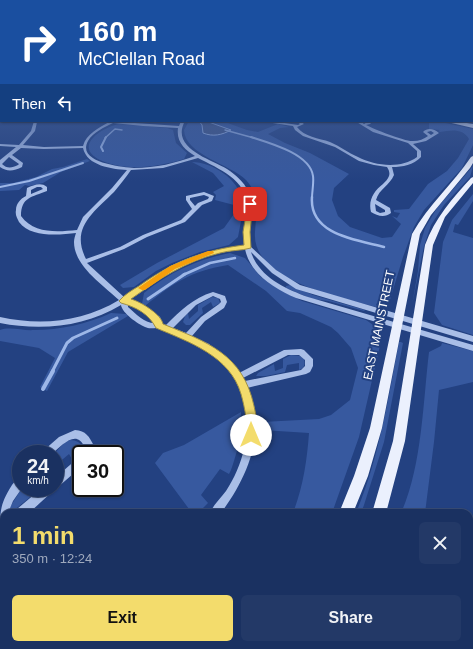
<!DOCTYPE html>
<html lang="en">
<head>
<meta charset="utf-8">
<style>
	body { margin:0; font-family:Arial,sans-serif; background:#233967; color:#f1f3f6; height:100vh; display:flex; flex-direction:column; font-size:15px; white-space:nowrap }
	* { box-sizing:border-box; margin:0 }
	p { font-size:13px; color:#9fa9bd }
	.icon { flex:none; width:22px; height:22px; fill:none; stroke:currentColor; stroke-width:2; stroke-linecap:round; stroke-linejoin:round }
	.map { position:relative; flex:1; overflow:hidden }
	.side { position:absolute; left:0px; top:509px; width:473px; height:140px; display:flex; flex-direction:column; background:#1a3161; border-radius:12px 12px 0 0; box-shadow:0 1px 3px #0004,0 0 0 1px #384c76 }
	.side>* { flex:none }
	.banner { position:absolute; left:0px; top:0px; width:473px; height:122px; box-shadow:0 1px 3px #0004,0 0 0 1px #384c76; background:#1a4fa0; color:#fff; overflow:hidden }
	.speed { position:absolute; left:12px; top:445px; display:flex; gap:8px; font-size:20px; font-weight:700; text-align:center }
	.speed>* { display:grid; place-content:center; width:52px; height:52px; border-radius:50%; background:#1a3161; box-shadow:0 1px 3px #0004,0 0 0 1px #384c76; line-height:1 }
	.speed small { font-size:10px; font-weight:400 }
	.speed .limit { border:2px solid #111; border-radius:6px; background:#fff; color:#111 }
	.pin { position:absolute; display:grid; place-items:center; width:34px; height:34px; color:#fff; margin:-17px; border-radius:8px; box-shadow:0 2px 6px #0006 }
	.me { position:absolute; width:44px; margin:-22px; rotate:0deg; stroke-linejoin:round; filter:drop-shadow(0 0 3px #0008) }
	.turn { display:flex; align-items:center; gap:14px; height:84px; padding:0 12px; font-size:18px }
	.turn .icon { width:52px; height:52px; stroke-width:2.5 }
	.turn b { display:block; font-size:28px; line-height:34px }
	.then { display:flex; align-items:center; height:38px; padding:0 12px; background:#0003; gap:8px; font-size:15px }
	.round { display:grid; place-items:center; flex:none; width:42px; height:42px; border-radius:6px; background:#233967 }
	.summary { display:flex; align-items:center; justify-content:space-between; height:68px; padding:0 12px }
	h1 { font-size:24px; font-weight:700; line-height:30px; color:#f3dc6c }
	.button { display:flex; gap:8px; margin-top:auto; padding:8px 12px }
	.button a { flex:1; height:46px; border-radius:6px; background:#f3dc6c; color:#111; font-size:16px; font-weight:700; line-height:46px; text-align:center }
	.button a+a { background:#233967; color:#f1f3f6 }
	.map>svg:first-child { display:block }
</style>
</head>
<body>
<div class="map">
<svg width="473" height="649" viewBox="0 0 473 649">
	<rect width="100%" height="100%" fill="#234181"/>
	<path fill="#37599f" d="M189,121H222L247,130L258,132L278,124L289,127L280,128L268,134L285,143L310,153L349,174L334,188L332,200L338,216L350,227L382,238L392,237L401,224L392,216L397,218L400,213L394,212V210L409,209L428,184L447,171L458,158L469,139C463,128 451,130 440,132L438,131L440,130L429,129V123L422,121H436L473,129V145L462,168L424,210L414,227L403,257L389,303L384,300L376,304L378,307H376C341,297 251,281 255,232C256,213 261,196 246,180C230,164 185,155 184,130Z
		M119,124L167,128L173,130L176,143L187,153L184,159C158,167 126,172 100,160C72,146 103,127 119,124Z
		M87,159L90,161L61,172L43,183L29,186L25,185L19,190L0,191V183H13L36,177L52,169L63,167Z
		M192,162C212,162 239,179 242,200C244,212 240,225 238,237L229,245L200,252L172,263L156,271L134,287L123,288L120,285L157,263L224,228L234,214V205L215,200L216,195L213,192L224,186L213,173Z
		M473,166L470,177L444,205L431,225L424,246L412,305L418,271L420,245L425,228L437,208Z
		M473,194V201L458,225L455,224L453,232L473,238V335L442,325L434,313L443,242L452,220Z
		M230,253L245,258L261,277L288,294L302,301L366,320C374,325 381,331 381,341L359,437L332,513H293C303,487 307,461 309,433L262,430V422L319,419L331,415L350,400L358,368L351,348L338,333L331,327L300,313L287,311L266,291L228,265C191,271 173,283 145,306L142,304L144,293C170,272 198,259 230,253Z
		M290,285L313,295L365,310L364,311L328,301L312,299L286,288V286Z
		M212,297L218,298L220,303L213,307L211,302L202,308L203,313L190,325H186L183,322L185,316L188,313L189,319L198,311V305Z
		M111,313L126,314L128,316L68,352L47,391L40,387L55,358L39,348L0,341V330C10,326 23,331 34,330C60,330 87,324 111,313Z
		M399,342H401L403,343L384,442L364,505L361,513H356C379,458 388,400 399,342Z
		M442,343L473,351V382L439,390L434,442L425,513H401C422,467 423,402 429,352L441,346Z
		M291,355L300,356L304,358C305,364 305,368 299,370V363L287,365L285,372L266,376H256L258,373L274,364L275,371L283,368V359Z
		M241,412C242,432 238,451 231,470L229,474L220,469L201,495L208,503L198,513H192L155,463L163,453L184,445Z
		M70,440C77,440 87,445 81,454C79,457 75,459 73,461L69,454L56,465L57,474L55,476V454H54L65,442Z
		M22,488H29L31,490L33,488H41L12,512H10V507Z
		M165,645H251L248,649H158Z"/>
	<path fill="#415686" stroke="#9db7e8" d="M199,121H206L231,130C222,135 213,137 203,133L202,125Z"/>
	<g fill="none" stroke-linecap="round" stroke-linejoin="round">
		<path stroke="#9db7e8" stroke-width="1.5" d="M115,129L122,130
			M225,130L254,138
			M105,138L115,129"/>
		<path stroke="#9db7e8" stroke-width="2" d="M251,137C270,143 310,154 313,176C314,183 312,191 312,198
			M103,151L101,147L106,137
			M0,187L29,181L83,163"/>
		<path stroke="#9db7e8" stroke-width="2.5" d="M312,197C309,235 357,240 384,247
			M183,275L210,263L235,258"/>
		<path stroke="#9db7e8" stroke-width="3" d="M148,299L185,274
			M52,372L67,343L73,338L117,318"/>
		<path stroke="#9db7e8" stroke-width="4" d="M43,389L53,371"/>
		<path fill="#a9bee7" fill-rule="evenodd" d="M0,90H1V92H0Z
			M472,90H473V92H472Z
			M0,109H1V111H0Z
			M34,121L37,122L35,131L23,145L44,147L83,146C86,134 99,128 109,122L105,121L179,126L181,121H185C170,148 210,159 227,169C236,175 244,182 248,191C255,203 250,215 249,227C249,233 249,240 250,246L276,270L300,285L473,336V342L296,289L272,273L251,252C259,277 286,289 308,297L473,345V351L296,298C274,288 250,274 245,249C218,252 191,259 168,273C154,281 143,292 129,300L136,301L160,317L163,324L166,325C180,311 193,298 213,292L225,296L227,302L224,308L205,321L192,336L209,344L229,360L239,373L284,350L301,349L304,350L313,359V366L310,372L306,374L247,388C249,392 251,397 253,402C263,442 244,482 221,513H210C213,505 221,498 226,491C234,479 241,463 244,449C250,420 245,384 223,363C208,349 190,340 171,333C167,331 162,329 157,328C152,328 149,329 145,327C138,324 122,313 121,305C85,327 41,331 0,323V317C41,326 83,322 119,300C103,285 74,266 74,242C74,239 75,236 76,233C59,235 31,238 19,222C17,218 15,215 16,210C16,204 20,199 26,196L27,188C34,185 41,182 47,187V191C32,197 21,197 21,216C34,234 57,232 77,230L83,217L112,188L127,170C112,169 87,166 83,148L44,149L21,148L12,155L23,163L22,167C14,171 7,172 0,167V160L16,147L0,146V144L19,145L31,131ZM113,123L143,126L178,128C176,142 185,150 195,156C176,163 156,168 134,168C123,167 76,163 88,141C93,132 105,127 113,123ZM9,157L19,164L18,165C12,168 7,169 2,164ZM198,158C219,169 248,180 247,208C246,221 243,233 244,246C216,248 187,256 162,271C149,279 137,289 124,297L87,263L124,249L147,237L185,222L202,205L212,201L214,196L204,192L186,196V200L192,209L181,220L143,235L120,247L86,259C70,228 94,212 114,192C120,185 126,177 131,170L163,168ZM37,187H41L43,189L31,194V190ZM204,195L209,197L208,199L198,203L195,206L190,200V198ZM213,296L220,299L221,302L219,304L201,317L186,333L173,328L196,305ZM128,304L132,305L155,320L156,323C145,324 136,314 128,307ZM288,355H299L305,360V366L301,370L245,381L243,378Z
			M259,121H271L298,125L300,124L296,121H300L304,124L297,127C304,137 319,138 330,142C340,146 348,153 358,157C375,166 401,169 417,157V151L408,143L373,132L355,121H360L364,124L369,121H373L370,124L366,125C374,129 406,142 413,141C419,141 424,139 428,136L423,132C428,127 434,129 439,133L426,141L413,144L421,151V157C413,165 403,167 392,167L394,175C390,185 379,189 376,200L390,208L391,213C385,218 377,216 371,212C368,200 374,191 383,184C385,182 388,179 389,176C390,173 389,170 387,167L374,165L359,161L335,147L303,136L295,130L293,126ZM431,131L434,133L431,135L427,132ZM375,204L385,210V212L380,213L376,211Z
			M75,430C86,431 89,436 94,446L91,454H81L84,446C76,429 61,446 52,454H41L43,451L59,437Z
			M81,456V467L58,487L55,489L53,491L29,513H16L17,509L42,488H55V478L78,458Z
			M21,476L22,488L13,501L8,513H4V531L0,533C0,511 0,504 12,485C15,481 17,478 21,476Z
			M0,606L4,608V627L0,625Z
			M4,645H22L21,649H3Z"/>
		<path fill="#ebf0fd" fill-rule="evenodd" d="M443,121H454L473,124V128Z
			M473,156V163L470,168L431,215L420,234L382,428L368,476L353,513H339L354,476L370,428L412,234C428,205 453,184 471,157Z
			M473,177V183L445,217L433,245L405,441L386,513H372L393,441L425,245C435,218 452,199 471,178Z
			M256,645H275L273,649H254Z
			M303,645H322L320,649H301Z"/>
	</g>
	<linearGradient id="sky" x2="0" y2="1"><stop stop-color="#132447"/><stop offset="0.5" stop-color="#3f5a92"/><stop offset="1" stop-color="#3f5a92" stop-opacity="0"/></linearGradient>
	<rect width="473" height="181" fill="url(#sky)"/>
	<path fill="#f3dc6c" stroke="#9e8f46" d="M248,202L253,204L250,232L251,248C241,251 230,250 220,253C186,261 159,279 131,299C141,302 161,314 163,324C207,342 243,354 254,406C256,416 260,429 255,439L251,441L247,439C244,432 247,425 246,418C245,410 243,401 241,394C230,356 189,342 156,328C149,314 136,307 121,303L119,301C124,295 132,290 139,286C172,262 204,250 244,245L243,232Z"/>
	<path fill="#f59e0b" d="M208,251H213L214,253L175,269L145,290H142L138,288L170,266Z"/>
	<g text-anchor="middle" dominant-baseline="central" stroke-width="4" stroke-linejoin="round" paint-order="stroke">
		<g font-size="12" fill="#fff" stroke="#234181">
			<text transform="translate(379 325) rotate(-78)">EAST MAINSTREET</text>
		</g>
	</g>
</svg>
<div class="speed"><div>24<small>km/h</small></div><div class="limit">30</div></div>
<div class="pin" style="left:250px;top:204px;background:#d93025"><svg class="icon" aria-label="arrive" viewBox="0 0 24 24"><path d="M6 21V4h12l-3 4 3 4H6"/></svg></div>
<svg class="me" style="left:251px;top:435px" viewBox="-20 -20 40 40"><circle r="19" fill="#fff"/><path d="M0-13L10 11 0 6-10 11z" fill="#f3dc6c"/></svg>
<div class="banner">
<div class="turn"><svg class="icon" aria-label="right" viewBox="0 0 24 24"><path d="M7 20v-9h11M14 6l5 5-5 5"/></svg><div><b>160 m</b>McClellan Road</div></div>
<div class="then">Then<svg class="icon" aria-label="left" viewBox="0 0 24 24"><path d="M17 20v-9H6M10 6l-5 5 5 5"/></svg></div>
</div>
<section class="side">
<div class="summary"><div><h1>1 min</h1><p>350 m · 12:24</p></div><a class="round"><svg class="icon" aria-label="close" viewBox="0 0 24 24"><path d="M6 6l12 12M18 6L6 18"/></svg></a></div>
<div class="button"><a>Exit</a><a>Share</a></div>
</section>
</div>
</body>
</html>
